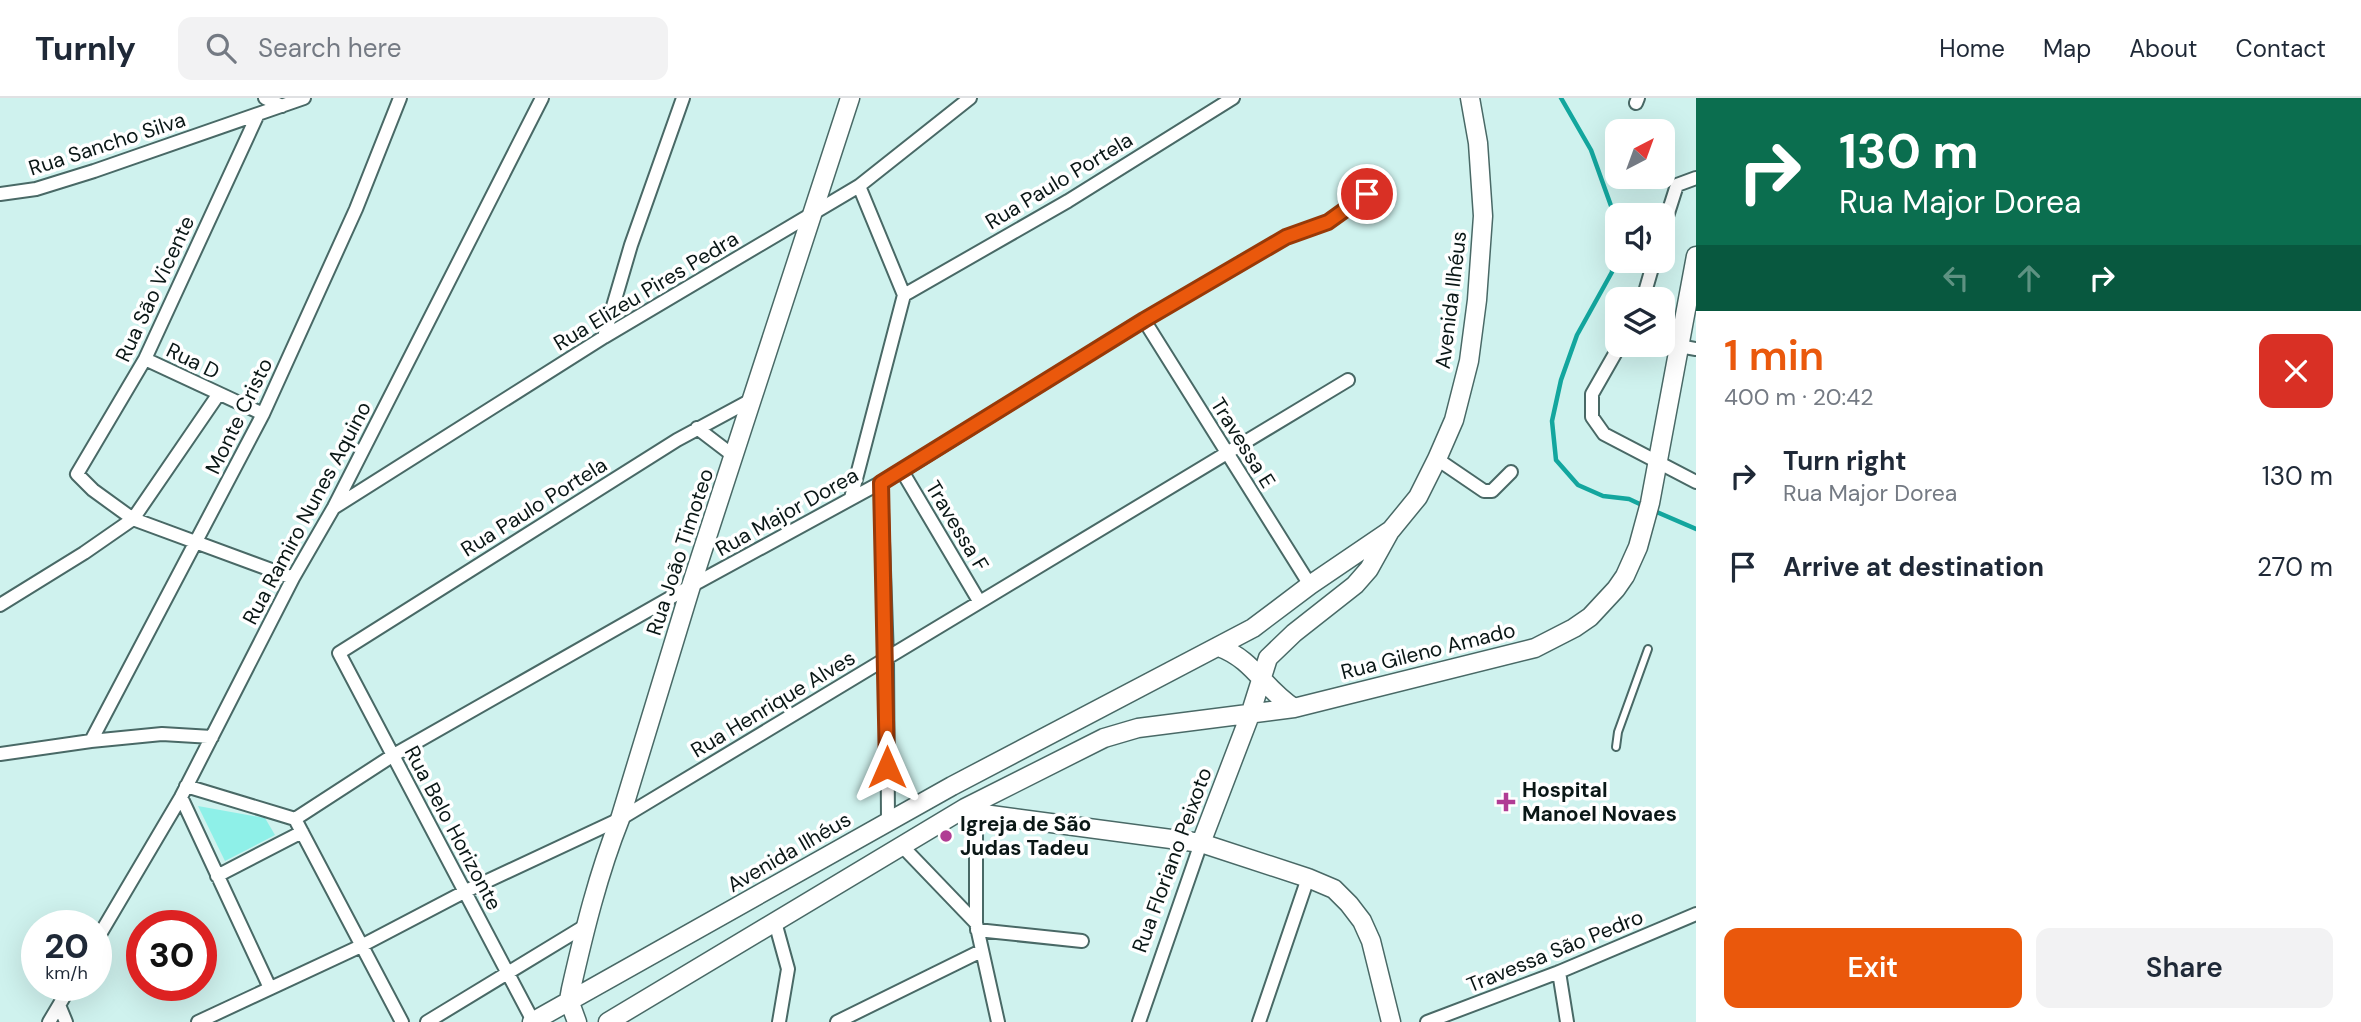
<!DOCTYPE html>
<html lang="en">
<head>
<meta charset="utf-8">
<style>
	body { margin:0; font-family:"DM Sans",sans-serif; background:#f2f2f3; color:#1f2937; height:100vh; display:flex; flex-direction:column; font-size:26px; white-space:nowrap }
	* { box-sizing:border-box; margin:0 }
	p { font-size:23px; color:#747a83 }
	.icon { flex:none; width:38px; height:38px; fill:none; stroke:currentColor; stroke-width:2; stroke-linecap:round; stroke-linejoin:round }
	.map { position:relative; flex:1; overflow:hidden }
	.details { display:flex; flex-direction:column; background:#fff; width:665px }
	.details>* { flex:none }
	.top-card { background:#0b6e4f; color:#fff; overflow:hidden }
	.needle { width:46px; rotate:41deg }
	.tools { position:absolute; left:1605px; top:21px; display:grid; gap:14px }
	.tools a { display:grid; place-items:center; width:70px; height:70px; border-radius:14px; background:#fff; box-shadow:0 7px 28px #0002; font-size:35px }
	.speed { position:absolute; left:21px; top:812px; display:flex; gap:14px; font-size:35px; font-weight:700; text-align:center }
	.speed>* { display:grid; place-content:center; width:91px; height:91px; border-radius:50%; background:#fff; box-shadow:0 7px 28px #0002; line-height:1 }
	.speed small { font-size:18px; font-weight:400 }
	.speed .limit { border:10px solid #d22; background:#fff; color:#111 }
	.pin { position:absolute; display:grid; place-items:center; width:60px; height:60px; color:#fff; margin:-30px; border:4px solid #fff; border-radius:50%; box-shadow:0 2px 7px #0007 }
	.me { position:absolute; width:77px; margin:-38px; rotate:0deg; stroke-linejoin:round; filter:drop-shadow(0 0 5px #0008) }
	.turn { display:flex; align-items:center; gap:24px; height:147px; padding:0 28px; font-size:32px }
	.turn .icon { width:91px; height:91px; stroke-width:2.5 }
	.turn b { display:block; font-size:49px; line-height:60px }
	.lanes { display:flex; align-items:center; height:66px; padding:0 28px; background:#0003; justify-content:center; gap:35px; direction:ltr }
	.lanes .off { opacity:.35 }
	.round { display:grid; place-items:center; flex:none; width:74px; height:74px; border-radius:14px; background:#f2f2f3 }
	.head { display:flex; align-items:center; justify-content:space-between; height:119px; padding:0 28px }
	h1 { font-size:42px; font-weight:600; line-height:52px; color:#ea580c }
	.primary-button { display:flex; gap:14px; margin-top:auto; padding:14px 28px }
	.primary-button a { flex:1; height:80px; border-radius:14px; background:#ea580c; color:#fff; font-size:28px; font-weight:600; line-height:80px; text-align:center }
	.primary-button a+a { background:#f2f2f3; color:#1f2937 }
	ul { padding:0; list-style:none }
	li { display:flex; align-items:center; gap:21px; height:91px; padding:0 28px }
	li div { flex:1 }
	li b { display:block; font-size:26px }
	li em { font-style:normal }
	header { display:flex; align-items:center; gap:42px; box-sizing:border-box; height:98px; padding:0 35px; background:#fff; border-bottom:2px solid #e0e1e3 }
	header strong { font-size:33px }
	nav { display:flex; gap:38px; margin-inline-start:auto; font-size:24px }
	.search { width:490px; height:63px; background:#f2f2f3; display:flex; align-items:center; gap:18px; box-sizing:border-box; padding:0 24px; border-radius:14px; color:#747a83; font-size:26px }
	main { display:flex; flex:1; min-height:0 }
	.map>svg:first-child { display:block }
</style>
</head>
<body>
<header>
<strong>Turnly</strong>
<div class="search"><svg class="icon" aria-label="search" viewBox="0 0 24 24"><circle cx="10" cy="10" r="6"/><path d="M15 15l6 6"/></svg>Search here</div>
<nav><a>Home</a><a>Map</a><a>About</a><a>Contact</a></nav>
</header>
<main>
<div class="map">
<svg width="1696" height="924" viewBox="0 0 1696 924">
	<rect width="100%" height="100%" fill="#cff2ee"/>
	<path fill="#8ef0e8" d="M198,708L265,720L275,737L225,763Z"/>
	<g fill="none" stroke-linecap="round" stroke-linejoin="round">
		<path stroke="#13a69e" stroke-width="4.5" d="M1561,0L1591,52L1615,119L1612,174L1577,237L1561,282L1552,323L1556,362L1578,387L1603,398L1629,401L1644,408
			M1652,412L1696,431"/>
		<g stroke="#496966" stroke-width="10">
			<path id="lane" d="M1616,649L1618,634L1648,551"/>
		</g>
		<g stroke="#496966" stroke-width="16">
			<path id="street" d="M265,0L282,8
				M1636,5L1638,0
				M258,16L145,261L77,376L93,392L133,421L293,480
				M0,96L36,91L94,73L304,0
				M1662,134L1677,87L1696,80
				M904,197L1068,103L1233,0
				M1643,201L1654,163
				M1144,222L1310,487
				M604,239L631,147L683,0
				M1620,247L1592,296V319L1604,336L1696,384
				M1679,248L1696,251
				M145,261L263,316
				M697,330L735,359
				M1437,361L1484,393H1492L1511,374
				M902,373L979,503
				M881,385L887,560L888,724
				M851,400L904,197L859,88
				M335,409L604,239L859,88L970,0
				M0,507L84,455L133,421L218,297
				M91,643L263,316L356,111L400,0
				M0,656L91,643L162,636L212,639
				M186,688L295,721
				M181,699L270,890
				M976,715V825L998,924
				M295,721L392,658L691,488L902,373L1144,222L1286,139L1328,124L1367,96
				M295,721L402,924
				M902,748L976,825
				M217,778L302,734
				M775,824L788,871L779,924
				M977,832L1082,843
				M96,843L181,699L293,480L334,409L542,0
				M1559,874L1567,924
				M59,907L66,924
				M533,923L339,555L677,342L753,301
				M49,924L71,887
				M198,924L361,848L466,793L620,721L1348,282
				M427,924L585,828
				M837,924L981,853
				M1139,924L1201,745
				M1259,924L1308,780
				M1427,924L1559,874L1696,816"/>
		</g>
		<g stroke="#496966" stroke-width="21">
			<path id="secondary" d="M1219,549C1254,562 1263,590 1294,610
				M965,710L976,715L1201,745L1308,780L1334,791L1349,806L1362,823L1371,843L1391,924
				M1201,745L1250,617L1268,560L1294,535L1355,487L1369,471L1389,435
				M532,924L952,688L1253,530L1310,487L1391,432L1418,399L1437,361L1454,322L1469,263L1477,202L1483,118L1478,45L1470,0
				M577,924L569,902L571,891C584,834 598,776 620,721L691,488L850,0
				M608,924L965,710L1104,640L1138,630L1294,610L1535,550L1574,530L1590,519L1616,491L1625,478L1638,449L1650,405L1696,158"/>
		</g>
		<use href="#lane" stroke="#fff" stroke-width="6"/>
		<use href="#street" stroke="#fff" stroke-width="12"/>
		<use href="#secondary" stroke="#fff" stroke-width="18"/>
	</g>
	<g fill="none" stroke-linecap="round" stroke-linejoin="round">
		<g stroke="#983908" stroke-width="18">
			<path id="route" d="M887,669L881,385L1144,222L1286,139L1328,124L1367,96"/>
		</g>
		<use href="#route" stroke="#ea580c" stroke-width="12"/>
	</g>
	<g fill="#b03c94" stroke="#fff" stroke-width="2.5">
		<path d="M1502.5 693.5h7v7h7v7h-7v7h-7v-7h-7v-7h7z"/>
		<circle cx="946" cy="738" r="7"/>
	</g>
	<g text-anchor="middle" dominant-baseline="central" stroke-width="7" stroke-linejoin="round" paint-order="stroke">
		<g font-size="21" fill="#0a1716" stroke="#fff">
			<text transform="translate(107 46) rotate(-18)">Rua Sancho Silva</text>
			<text transform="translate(1059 83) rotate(-31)">Rua Paulo Portela</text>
			<text transform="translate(155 191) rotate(-65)">Rua São Vicente</text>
			<text transform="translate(646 193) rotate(-31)">Rua Elizeu Pires Pedra</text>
			<text transform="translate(1451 202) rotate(-83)">Avenida Ilhéus</text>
			<text transform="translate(193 263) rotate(26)">Rua D</text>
			<text transform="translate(239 318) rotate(-64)">Monte Cristo</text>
			<text transform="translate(1243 345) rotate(58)">Travessa E</text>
			<text transform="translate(534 409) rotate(-32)">Rua Paulo Portela</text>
			<text transform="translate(787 414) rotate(-29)">Rua Major Dorea</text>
			<text transform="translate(307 415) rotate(-62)">Rua Ramiro Nunes Aquino</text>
			<text transform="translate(957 428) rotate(59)">Travessa F</text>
			<text transform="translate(680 454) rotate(-72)">Rua João Timoteo</text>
			<text transform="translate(1428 553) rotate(-14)">Rua Gileno Amado</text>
			<text transform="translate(773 606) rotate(-31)">Rua Henrique Alves</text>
			<text transform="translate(453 730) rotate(62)">Rua Belo Horizonte</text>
			<text transform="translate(789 754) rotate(-30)">Avenida Ilhéus</text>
			<text transform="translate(1172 762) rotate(-70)">Rua Floriano Peixoto</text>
			<text transform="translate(1555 853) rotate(-22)">Travessa São Pedro</text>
		</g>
		<g font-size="21" font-weight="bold" fill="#0a1716" stroke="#fff" text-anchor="start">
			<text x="1522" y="692">Hospital<tspan x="1522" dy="24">Manoel Novaes</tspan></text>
			<text x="960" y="726">Igreja de São<tspan x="960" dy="24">Judas Tadeu</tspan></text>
		</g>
	</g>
</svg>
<div class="tools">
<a><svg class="needle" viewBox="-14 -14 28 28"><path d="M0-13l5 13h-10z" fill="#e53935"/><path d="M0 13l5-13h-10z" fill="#747a83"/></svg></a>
<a><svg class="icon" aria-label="sound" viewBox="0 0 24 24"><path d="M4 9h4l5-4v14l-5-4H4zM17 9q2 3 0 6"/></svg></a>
<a><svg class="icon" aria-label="layers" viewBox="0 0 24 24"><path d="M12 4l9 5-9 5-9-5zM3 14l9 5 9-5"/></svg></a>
</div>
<div class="speed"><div>20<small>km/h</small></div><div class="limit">30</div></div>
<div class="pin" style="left:1367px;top:96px;background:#d93025"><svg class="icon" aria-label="arrive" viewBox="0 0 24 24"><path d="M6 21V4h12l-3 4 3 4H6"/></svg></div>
<svg class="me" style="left:887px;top:669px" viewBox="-20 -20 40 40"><path d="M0-17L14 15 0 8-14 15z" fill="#ea580c" stroke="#fff" stroke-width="4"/></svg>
</div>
<section class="details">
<div class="top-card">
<div class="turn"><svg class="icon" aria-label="right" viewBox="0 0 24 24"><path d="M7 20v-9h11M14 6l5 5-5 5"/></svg><div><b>130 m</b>Rua Major Dorea</div></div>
<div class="lanes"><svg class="icon off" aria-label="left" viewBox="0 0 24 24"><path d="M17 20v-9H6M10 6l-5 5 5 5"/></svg><svg class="icon off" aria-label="ahead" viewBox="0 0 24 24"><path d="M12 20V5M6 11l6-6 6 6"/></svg><svg class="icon" aria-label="right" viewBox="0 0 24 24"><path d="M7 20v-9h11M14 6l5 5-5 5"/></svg></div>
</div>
<div class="head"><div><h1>1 min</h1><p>400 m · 20:42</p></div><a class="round" style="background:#d93025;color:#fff"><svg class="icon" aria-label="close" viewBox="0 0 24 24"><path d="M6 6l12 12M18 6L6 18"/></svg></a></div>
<ul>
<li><svg class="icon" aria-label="right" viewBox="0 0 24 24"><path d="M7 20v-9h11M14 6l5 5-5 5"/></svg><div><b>Turn right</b><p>Rua Major Dorea</p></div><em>130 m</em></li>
<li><svg class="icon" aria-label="arrive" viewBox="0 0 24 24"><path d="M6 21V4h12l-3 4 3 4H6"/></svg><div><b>Arrive at destination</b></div><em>270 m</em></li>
</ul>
<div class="primary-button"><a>Exit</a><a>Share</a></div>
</section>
</main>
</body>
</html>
